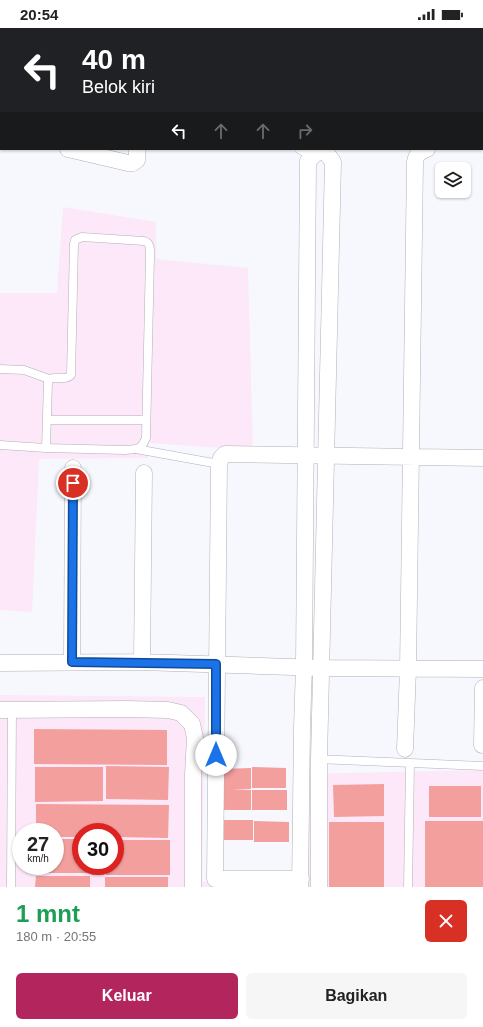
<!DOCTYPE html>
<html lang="id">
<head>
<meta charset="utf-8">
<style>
	body { margin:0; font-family:Helvetica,sans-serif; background:#f6f6f6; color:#222; height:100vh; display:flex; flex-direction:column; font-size:15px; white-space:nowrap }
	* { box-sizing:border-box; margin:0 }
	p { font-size:13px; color:#767676 }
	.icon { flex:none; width:22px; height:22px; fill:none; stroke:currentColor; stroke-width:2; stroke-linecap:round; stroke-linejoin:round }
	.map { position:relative; height:859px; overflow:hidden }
	.panel { display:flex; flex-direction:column; background:#fff; flex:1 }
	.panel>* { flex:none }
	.hud { position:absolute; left:0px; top:0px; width:483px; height:122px; box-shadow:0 1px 3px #0004; background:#202124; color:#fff; overflow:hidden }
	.tools { position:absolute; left:435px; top:134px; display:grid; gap:8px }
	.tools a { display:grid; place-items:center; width:36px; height:36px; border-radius:6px; background:#fff; box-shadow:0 1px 3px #0004; font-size:20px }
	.speed { position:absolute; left:12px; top:795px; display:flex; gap:8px; font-size:20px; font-weight:700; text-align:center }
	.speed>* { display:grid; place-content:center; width:52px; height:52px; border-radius:50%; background:#fff; box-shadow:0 1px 3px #0004; line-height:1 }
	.speed small { font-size:10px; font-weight:400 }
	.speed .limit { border:6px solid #d22; background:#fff; color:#111 }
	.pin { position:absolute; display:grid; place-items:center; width:34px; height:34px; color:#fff; margin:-17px; border:2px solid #fff; border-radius:50%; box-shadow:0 1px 4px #0007 }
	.me { position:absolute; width:44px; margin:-22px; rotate:0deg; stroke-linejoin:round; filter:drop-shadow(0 0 3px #0008) }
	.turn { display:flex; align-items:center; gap:14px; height:84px; padding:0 16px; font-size:18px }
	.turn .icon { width:52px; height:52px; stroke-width:2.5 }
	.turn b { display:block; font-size:28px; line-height:34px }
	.lanes { display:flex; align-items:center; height:38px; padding:0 16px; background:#0003; justify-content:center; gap:20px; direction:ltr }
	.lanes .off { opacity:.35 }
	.round { display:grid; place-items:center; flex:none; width:42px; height:42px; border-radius:6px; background:#f6f6f6 }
	.headline { display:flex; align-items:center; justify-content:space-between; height:68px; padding:0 16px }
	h1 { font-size:24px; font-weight:600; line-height:30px; color:#1e9e55 }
	.button { display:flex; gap:8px; margin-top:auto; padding:8px 16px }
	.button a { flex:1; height:46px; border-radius:6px; background:#b2255d; color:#fff; font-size:16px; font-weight:600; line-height:46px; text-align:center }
	.button a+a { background:#f6f6f6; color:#222 }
	.status { display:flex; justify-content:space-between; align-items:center; height:28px; padding:0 20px; background:#fff; direction:ltr }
	.status svg { height:11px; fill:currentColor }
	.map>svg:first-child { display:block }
</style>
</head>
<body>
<div class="status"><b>20:54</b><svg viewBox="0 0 49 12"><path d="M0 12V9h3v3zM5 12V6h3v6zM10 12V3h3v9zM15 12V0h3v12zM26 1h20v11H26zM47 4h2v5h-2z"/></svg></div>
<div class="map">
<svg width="483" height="859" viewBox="0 0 483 859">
	<rect width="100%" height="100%" fill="#f7f8fe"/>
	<path fill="#fce8f8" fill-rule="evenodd" d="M63,179L156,194V231L248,240L253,422L149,415L148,430L39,431L32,584L0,582V265H57Z
		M0,667L205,669L202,854L295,852L297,746L483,742V859H0ZM21,804H55V838H21ZM81,804H115V838H81Z"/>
	<path fill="#f39f9d" d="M34,701L167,702V737L34,736Z
		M106,738L169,739L168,772L106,771Z
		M35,739H103V773L35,774Z
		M252,739L286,740V760H252Z
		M251,740V761H232L251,762V782H222L221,741Z
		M384,756V788L334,789L333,757Z
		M429,758H481V789H429Z
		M252,762H287V782H252Z
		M36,776L169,777L168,810L115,809V804H81V809H55V804H36Z
		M218,792H253V812H218Z
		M254,793L289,794V814H254Z
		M425,793H483V859H425Z
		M329,794H384V859H329Z
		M55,811H81V838H101V845H36V838H55Z
		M115,812H170V847H106V838H115Z
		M36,848H90V859H35Z
		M105,849H168V859H105Z"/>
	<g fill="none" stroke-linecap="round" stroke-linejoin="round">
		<g stroke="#afb1b9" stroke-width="9">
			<path id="service" d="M299,121L312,129
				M0,341L24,342L49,351
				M48,392H146
				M0,417L46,420L124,422C137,421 141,422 146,410L150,228C150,221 151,215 144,213L82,209L75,212L74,216L71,347C66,353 57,348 49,351L48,354L46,420
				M136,421L219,436
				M316,731L483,738
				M11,859L12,681
				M408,859L410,736"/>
		</g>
		<g stroke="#afb1b9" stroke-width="17">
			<path id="minor" d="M365,0V1
				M482,13H483
				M482,104H483
				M0,105L1,106
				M68,121L128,135H133L137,132V121
				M72,634L73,440
				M142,634L144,445
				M0,635L142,634L322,640L483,641
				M0,682L127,681L168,682L181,685L192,696L195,710L193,747V859
				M482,717L483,660
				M405,721L408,641L415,134C416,126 420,124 427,121
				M301,851H215L219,436L221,430L225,426L483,430
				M300,859L302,700L304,639L308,133L320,121
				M319,859V731L333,134L323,121"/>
		</g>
		<use href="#service" stroke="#fff" stroke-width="8"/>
		<use href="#minor" stroke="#fff" stroke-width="16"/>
	</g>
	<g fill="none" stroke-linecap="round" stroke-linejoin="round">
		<g stroke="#114b97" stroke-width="10">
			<path id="route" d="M73,455L72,634L216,636V727"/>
		</g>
		<use href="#route" stroke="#1a73e8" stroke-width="7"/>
	</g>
</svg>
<div class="tools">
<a><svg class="icon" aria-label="layers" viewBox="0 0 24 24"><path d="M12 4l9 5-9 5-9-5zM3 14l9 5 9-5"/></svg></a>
</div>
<div class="speed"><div>27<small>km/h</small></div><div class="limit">30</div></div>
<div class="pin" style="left:73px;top:455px;background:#d93025"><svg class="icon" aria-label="arrive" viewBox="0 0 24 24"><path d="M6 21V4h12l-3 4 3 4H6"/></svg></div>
<svg class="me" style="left:216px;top:727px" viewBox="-20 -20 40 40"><circle r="19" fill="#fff"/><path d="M0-13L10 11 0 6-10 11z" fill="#1a73e8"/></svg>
<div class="hud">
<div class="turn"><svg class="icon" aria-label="left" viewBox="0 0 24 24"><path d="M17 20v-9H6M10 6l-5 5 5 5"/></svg><div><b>40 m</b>Belok kiri</div></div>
<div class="lanes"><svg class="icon" aria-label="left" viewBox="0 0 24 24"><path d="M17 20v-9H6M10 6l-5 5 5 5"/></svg><svg class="icon off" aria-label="ahead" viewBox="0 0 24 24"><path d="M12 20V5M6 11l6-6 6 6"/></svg><svg class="icon off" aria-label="ahead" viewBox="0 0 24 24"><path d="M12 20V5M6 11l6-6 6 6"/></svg><svg class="icon off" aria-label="right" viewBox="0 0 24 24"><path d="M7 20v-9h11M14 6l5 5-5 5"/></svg></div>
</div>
</div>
<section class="panel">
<div class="headline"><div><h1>1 mnt</h1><p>180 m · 20:55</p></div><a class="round" style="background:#d93025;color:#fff"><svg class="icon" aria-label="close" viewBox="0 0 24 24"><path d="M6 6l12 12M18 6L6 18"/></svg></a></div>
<div class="button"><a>Keluar</a><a>Bagikan</a></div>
</section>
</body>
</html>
